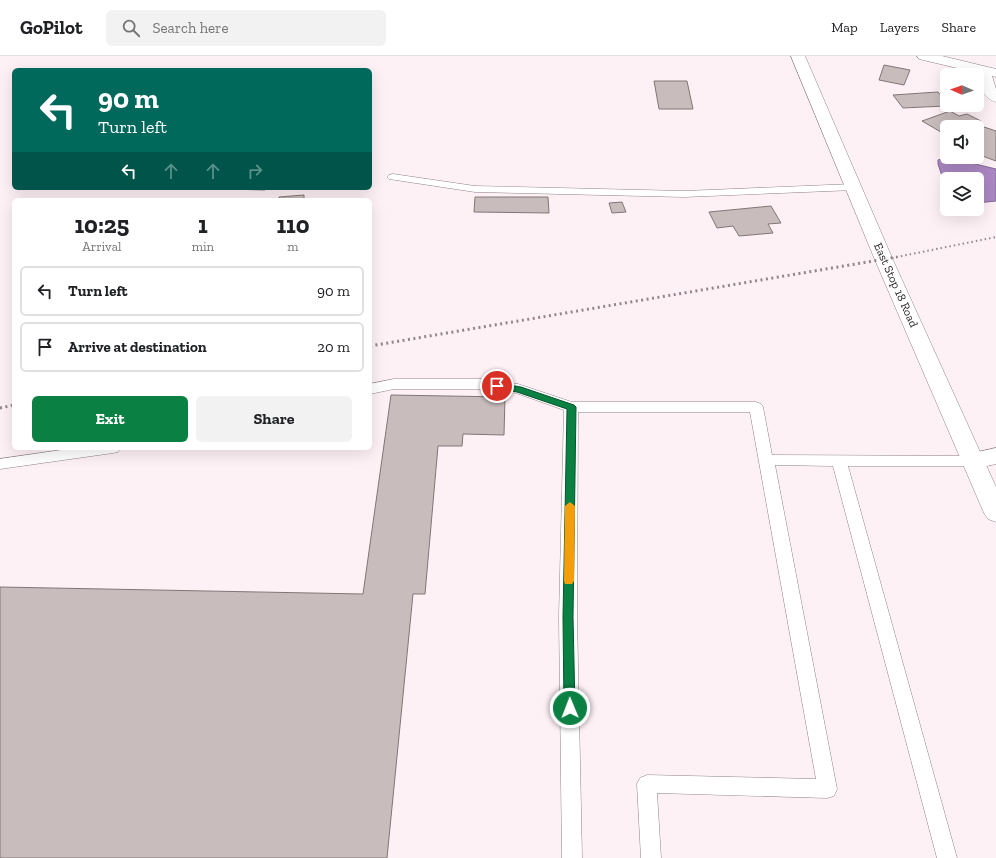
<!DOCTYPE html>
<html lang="en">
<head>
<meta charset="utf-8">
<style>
	body { margin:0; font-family:"Zilla Slab",serif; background:#f2f2f2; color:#202124; height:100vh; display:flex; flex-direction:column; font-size:15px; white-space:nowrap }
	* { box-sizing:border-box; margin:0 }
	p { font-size:13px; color:#757577 }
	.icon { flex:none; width:22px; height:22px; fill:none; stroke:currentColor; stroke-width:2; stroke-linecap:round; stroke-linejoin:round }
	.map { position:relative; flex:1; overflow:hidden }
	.drawer { position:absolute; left:12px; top:142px; width:360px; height:252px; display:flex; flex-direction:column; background:#fff; border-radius:6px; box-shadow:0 4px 16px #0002 }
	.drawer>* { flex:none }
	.top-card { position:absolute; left:12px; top:12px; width:360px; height:122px; border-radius:6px; box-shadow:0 4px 16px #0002; background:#00695c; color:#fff; overflow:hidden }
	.needle { width:26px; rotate:272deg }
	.tools { position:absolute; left:940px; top:12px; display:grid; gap:8px }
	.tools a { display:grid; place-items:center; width:44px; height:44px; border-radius:6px; background:#fff; box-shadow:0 4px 16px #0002; font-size:20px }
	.pin { position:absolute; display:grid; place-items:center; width:34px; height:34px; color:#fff; margin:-17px; border:2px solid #fff; border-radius:50%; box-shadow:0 1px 4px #0007 }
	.me { position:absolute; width:44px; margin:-22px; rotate:359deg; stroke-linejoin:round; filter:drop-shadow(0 0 3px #0008) }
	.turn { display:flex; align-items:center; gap:14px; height:84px; padding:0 20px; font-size:18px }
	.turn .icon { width:52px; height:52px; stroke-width:2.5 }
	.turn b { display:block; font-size:28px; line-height:34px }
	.lanes { display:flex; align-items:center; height:38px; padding:0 20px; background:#0003; justify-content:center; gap:20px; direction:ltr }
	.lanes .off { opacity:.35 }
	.eta { display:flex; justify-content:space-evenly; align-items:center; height:68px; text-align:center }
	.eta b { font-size:24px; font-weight:700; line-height:28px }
	.action { display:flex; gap:8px; margin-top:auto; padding:8px 20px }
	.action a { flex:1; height:46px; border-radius:6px; background:#0b8043; color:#fff; font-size:16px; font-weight:700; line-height:46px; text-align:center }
	.action a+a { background:#f2f2f2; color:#202124 }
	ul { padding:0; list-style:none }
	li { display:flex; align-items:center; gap:12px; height:50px; margin:0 8px 6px; padding:0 12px; border:2px solid #e0e0e0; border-radius:6px }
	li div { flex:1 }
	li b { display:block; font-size:15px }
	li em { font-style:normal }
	header { display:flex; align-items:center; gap:24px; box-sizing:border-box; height:56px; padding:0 20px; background:#fff; border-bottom:1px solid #e0e0e0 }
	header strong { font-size:19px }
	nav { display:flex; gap:22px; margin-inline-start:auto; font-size:14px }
	.search { width:280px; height:36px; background:#f2f2f2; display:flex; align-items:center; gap:10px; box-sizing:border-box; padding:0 14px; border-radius:6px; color:#757577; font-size:15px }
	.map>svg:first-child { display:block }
</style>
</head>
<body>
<header>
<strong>GoPilot</strong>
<div class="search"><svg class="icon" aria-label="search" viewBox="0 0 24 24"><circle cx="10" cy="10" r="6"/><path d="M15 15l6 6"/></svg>Search here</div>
<nav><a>Map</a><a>Layers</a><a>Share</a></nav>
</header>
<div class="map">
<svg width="996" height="802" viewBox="0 0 996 802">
	<rect width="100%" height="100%" fill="#fef1f6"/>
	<path fill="#ab87c3" stroke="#856a95" d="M946,101L996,113V145L977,147V123H947V135L938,108V104Z"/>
	<path fill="#c9bcbc" stroke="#817676" d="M884,9L910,14L904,29L879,24Z
		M654,25H687L693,53H659Z
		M938,36L945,44L941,45L946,50L903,52L893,39Z
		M950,55L959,60L967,58L981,65L966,71H947L946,79L922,65Z
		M984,71L996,75V105L977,98V78Z
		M227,132H265V134L227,133Z
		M304,139V144H279V141Z
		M475,141H548L549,157L474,156Z
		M622,146L626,156L612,157L609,147Z
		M771,150L781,167L768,168L773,177L739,180L733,170L717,172L709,156Z
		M391,339L505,341L504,379L463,378L462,390H438L425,538H413L387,802H0V531L363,538Z"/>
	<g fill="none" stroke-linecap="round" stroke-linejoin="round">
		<g stroke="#8f8387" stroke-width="1">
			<path id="lane" d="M393,118L475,130L684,135L854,128L858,129L860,131L858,133L854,134L684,141L475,136L389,123L387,121L389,119Z
				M394,323H486L518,328L572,346H756L761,348L763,351L772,399L973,400L978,401L981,405L978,409L973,410H848L957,802H937L833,410L775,409L837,733L834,740L827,742L657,737L661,802H641L637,728L640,722L647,719L816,723L750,356H578L577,561L582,802H562L559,561L564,354L516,337L486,333H394L370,338V328Z
				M75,392H120L118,396L113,397L0,413V403Z"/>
		</g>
		<g stroke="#8f8387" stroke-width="1">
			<path id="street" d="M917,0H942L996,13V21L992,20L996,33V46C984,43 977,28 978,17L919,3Z
				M996,392V408L973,413L965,411L962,405L965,399Z"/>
		</g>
		<g stroke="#8f8387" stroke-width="1">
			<path id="secondary" d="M791,0H805L893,204L996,431V466L988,463L984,457L875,204Z"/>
		</g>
		<use href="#lane" fill="#fff" fill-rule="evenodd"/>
		<use href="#street" fill="#fff" fill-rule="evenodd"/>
		<use href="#secondary" fill="#fff" fill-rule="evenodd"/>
		<path stroke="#90878b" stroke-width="2" stroke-dasharray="1.5 3" stroke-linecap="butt" d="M892,202L996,181"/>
		<path stroke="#90878b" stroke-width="3" stroke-dasharray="2 3.5" stroke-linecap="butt" d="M370,290L897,201
			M0,352L14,349"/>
	</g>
	<path fill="#0b8043" stroke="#07532c" d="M497,327L521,331L574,349L576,351L573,561L575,652L574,655L570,657L566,655L564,652L563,561L567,353L517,336L494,332L492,330Z"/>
	<path fill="#f59e0b" d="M570,446L575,450L574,525L572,528H565L564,525L565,450Z"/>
	<g text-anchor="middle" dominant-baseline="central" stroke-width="4" stroke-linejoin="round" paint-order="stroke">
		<g font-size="12" fill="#2c2729" stroke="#fff">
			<text transform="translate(896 229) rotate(66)">East Stop 18 Road</text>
		</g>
	</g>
</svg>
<div class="tools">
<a><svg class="needle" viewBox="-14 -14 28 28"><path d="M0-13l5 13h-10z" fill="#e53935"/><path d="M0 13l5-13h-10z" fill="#757577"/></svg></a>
<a><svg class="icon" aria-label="sound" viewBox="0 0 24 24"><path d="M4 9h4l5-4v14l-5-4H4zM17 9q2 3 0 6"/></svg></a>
<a><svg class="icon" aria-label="layers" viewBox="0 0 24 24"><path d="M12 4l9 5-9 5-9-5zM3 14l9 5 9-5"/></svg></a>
</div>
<div class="pin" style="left:497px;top:330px;background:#d93025"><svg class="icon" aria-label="arrive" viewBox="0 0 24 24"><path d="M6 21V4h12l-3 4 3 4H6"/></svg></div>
<svg class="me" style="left:570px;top:652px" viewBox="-20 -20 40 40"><circle r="17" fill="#0b8043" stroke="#fff" stroke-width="3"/><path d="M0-11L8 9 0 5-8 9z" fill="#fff"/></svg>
<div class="top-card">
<div class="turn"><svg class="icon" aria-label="left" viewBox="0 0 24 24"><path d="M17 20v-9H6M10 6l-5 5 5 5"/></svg><div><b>90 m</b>Turn left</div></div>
<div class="lanes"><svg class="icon" aria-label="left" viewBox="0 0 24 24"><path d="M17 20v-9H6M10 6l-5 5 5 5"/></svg><svg class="icon off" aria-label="ahead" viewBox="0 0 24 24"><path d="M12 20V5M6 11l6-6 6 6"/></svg><svg class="icon off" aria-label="ahead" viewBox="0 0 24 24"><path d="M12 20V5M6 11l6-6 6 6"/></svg><svg class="icon off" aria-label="right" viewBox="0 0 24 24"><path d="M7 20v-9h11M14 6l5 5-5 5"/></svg></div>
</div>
<section class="drawer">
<div class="eta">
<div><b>10:25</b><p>Arrival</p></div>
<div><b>1</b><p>min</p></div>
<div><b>110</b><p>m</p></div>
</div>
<ul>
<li><svg class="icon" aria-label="left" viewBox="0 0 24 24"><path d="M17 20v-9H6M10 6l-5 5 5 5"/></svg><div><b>Turn left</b></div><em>90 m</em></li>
<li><svg class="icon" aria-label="arrive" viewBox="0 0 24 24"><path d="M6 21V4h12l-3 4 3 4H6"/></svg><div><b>Arrive at destination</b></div><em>20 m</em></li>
</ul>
<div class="action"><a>Exit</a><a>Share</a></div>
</section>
</div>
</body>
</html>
